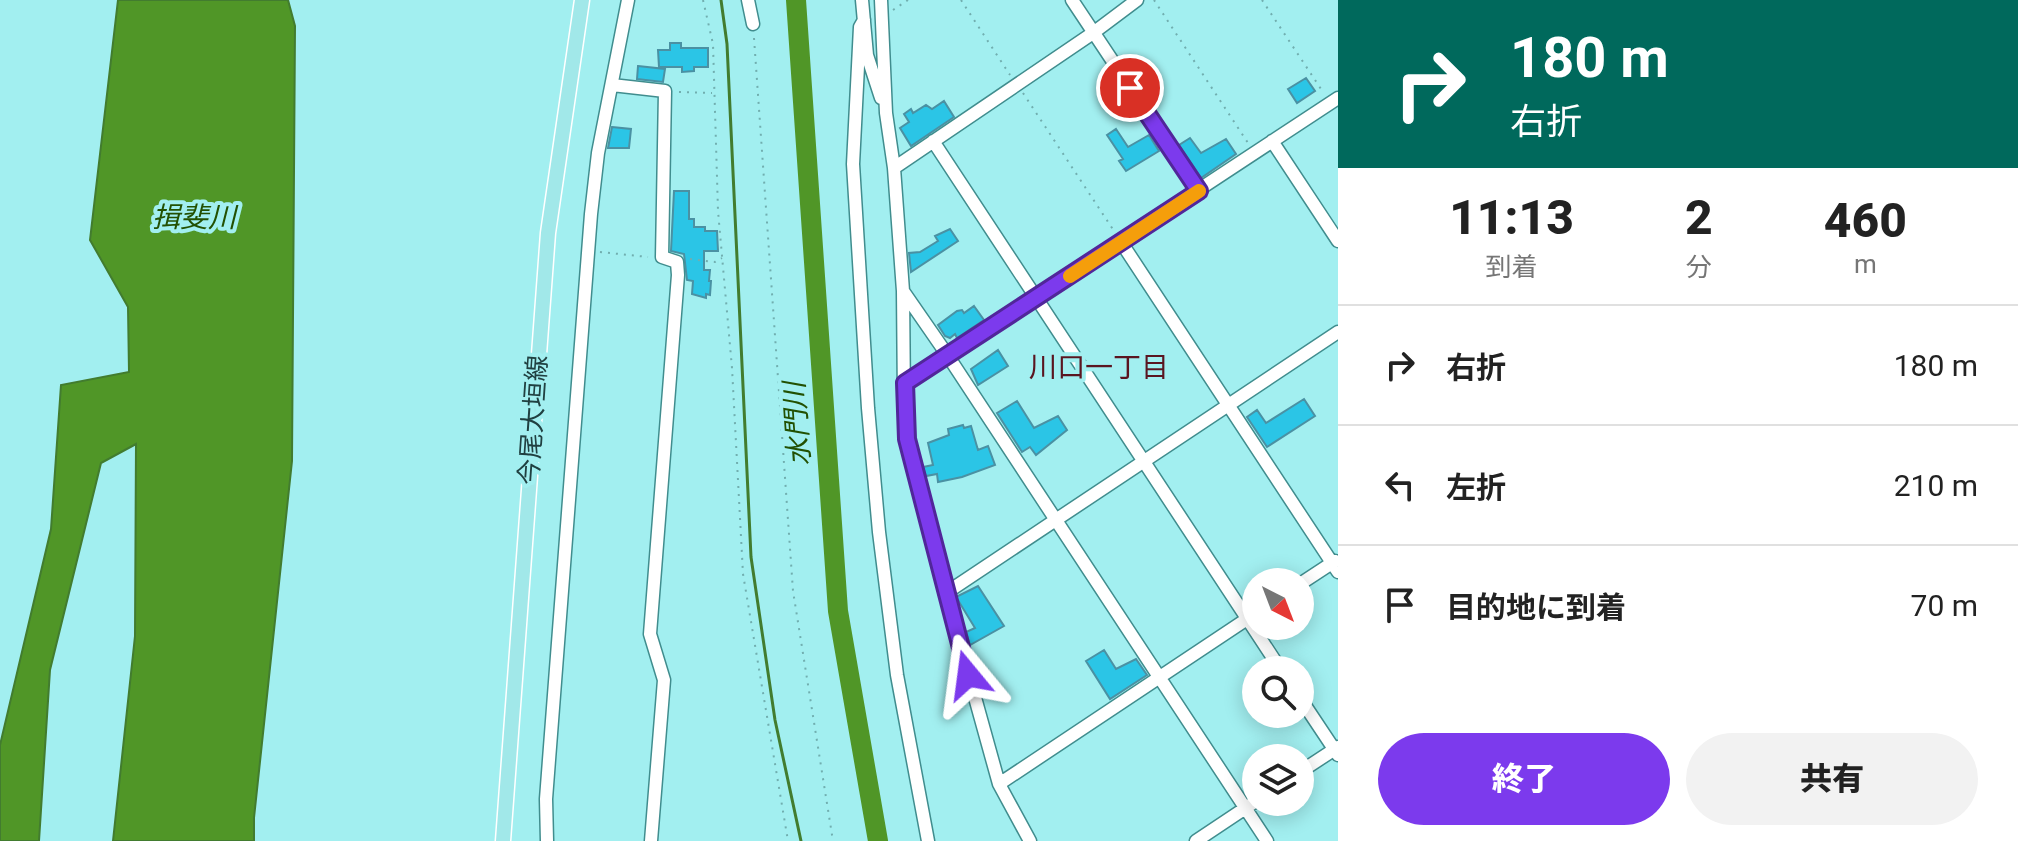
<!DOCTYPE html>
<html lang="ja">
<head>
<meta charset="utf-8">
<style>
	body { margin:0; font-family:Roboto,"Noto Sans JP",sans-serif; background:#f2f2f2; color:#222; height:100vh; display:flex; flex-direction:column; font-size:30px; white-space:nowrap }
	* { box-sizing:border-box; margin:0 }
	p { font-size:26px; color:#767676 }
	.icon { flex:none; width:44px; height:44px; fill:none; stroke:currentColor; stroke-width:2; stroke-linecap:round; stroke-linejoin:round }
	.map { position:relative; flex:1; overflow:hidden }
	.side { display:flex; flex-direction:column; background:#fff; width:680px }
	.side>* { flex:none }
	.banner { background:#00695c; color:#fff; overflow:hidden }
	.needle { width:52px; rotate:138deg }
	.controls { position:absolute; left:1242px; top:568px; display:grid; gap:16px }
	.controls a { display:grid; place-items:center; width:72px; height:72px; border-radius:50%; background:#fff; box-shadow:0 4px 20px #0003; font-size:40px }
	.pin { position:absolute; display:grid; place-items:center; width:68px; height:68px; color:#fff; margin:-34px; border:4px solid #fff; border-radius:50%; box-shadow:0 2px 8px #0007 }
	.me { position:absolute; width:88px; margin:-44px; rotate:344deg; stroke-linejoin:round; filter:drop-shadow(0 0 6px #0008) }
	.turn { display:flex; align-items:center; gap:28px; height:168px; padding:0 40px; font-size:36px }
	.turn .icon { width:104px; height:104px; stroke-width:2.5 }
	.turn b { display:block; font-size:56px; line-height:68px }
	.eta { display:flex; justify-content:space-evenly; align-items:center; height:136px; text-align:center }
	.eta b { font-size:48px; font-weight:800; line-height:56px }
	.button { display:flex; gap:16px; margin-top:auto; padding:16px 40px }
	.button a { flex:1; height:92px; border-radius:48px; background:#7c3aed; color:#fff; font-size:32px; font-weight:800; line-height:92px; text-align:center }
	.button a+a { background:#f2f2f2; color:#222 }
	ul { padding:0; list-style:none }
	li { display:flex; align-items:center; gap:24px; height:120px; padding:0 40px; border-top:2px solid #e0e0e0 }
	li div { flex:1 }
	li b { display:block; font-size:30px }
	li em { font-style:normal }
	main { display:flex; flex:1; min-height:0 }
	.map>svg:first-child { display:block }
</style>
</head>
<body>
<main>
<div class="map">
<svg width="1338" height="841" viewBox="0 0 1338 841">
	<rect width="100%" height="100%" fill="#a2eff0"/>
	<path fill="#509627" stroke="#427c2f" stroke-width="2" d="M118,0H288L295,26L292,461L254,818V841H113L135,636L136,444L101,463L50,670L39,841H0V745L51,529L61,385L129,372L128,307L90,240Z"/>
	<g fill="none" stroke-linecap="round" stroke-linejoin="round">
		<path stroke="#427c2f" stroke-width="3" d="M721,0L727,44L751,557L775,720L801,841"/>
		<path stroke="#509627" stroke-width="20" d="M796,0L838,611L878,841"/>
	</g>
	<path fill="#2bc5e6" stroke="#4a91a3" stroke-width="2" d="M670,43H681V48H708V67H694V71L682,72V67H659L658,50H670Z
		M638,66L665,69L663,82L637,79Z
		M1306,78L1315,91L1297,103L1288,89Z
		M944,101L954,117L911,146L900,128L909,122L904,114L911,109L913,113L926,105L932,109Z
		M612,127L631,129L629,148H608Z
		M1116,129L1128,147L1149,135L1159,151L1126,171L1119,161L1123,159L1107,135Z
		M1190,138L1201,153L1226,139L1236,154L1201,178L1179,145Z
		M674,191H689V219H694V227H705V231H717L718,251H704V270H710L709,281H711L710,295L706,294V298L692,294L693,281L687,280L684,254L671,251Z
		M950,229L958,241L911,272L909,253L920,252L938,241L935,236Z
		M974,306L984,320L957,338L955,334L950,338L945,336L938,325L957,311L962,310L964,313Z
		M998,350L1008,366L978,385L971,369Z
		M1304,399L1315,416L1267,447L1247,417L1257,410L1266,423Z
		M1017,401L1034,428L1058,416L1067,430L1036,455L1030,447L1022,452L997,413Z
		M963,425L964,428L971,426L978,450L988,446L995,465L962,477L938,482L937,474L926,476L923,467L933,465L928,443L949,435L948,429Z
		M978,586L1004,626L970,645L966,632L975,628L956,597Z
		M1104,650L1116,669L1136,659L1147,675L1110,699L1086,661Z"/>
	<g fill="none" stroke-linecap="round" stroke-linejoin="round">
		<g stroke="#408d8e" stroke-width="15">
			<path id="minor" d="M748,0L753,24
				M862,0L867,55L881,98
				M881,0L886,113L894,168L903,291L904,403L907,439L946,593L999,784L1030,841
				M1072,0L1199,191
				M864,20L860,27L853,164L868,408L879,532L897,675L928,841
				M612,85L665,91L662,257L677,262L678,275L650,634L664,680L651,841
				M933,141L1281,670
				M1272,141L1338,241
				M894,168L1093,33L1137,0
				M1121,242L1338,572
				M903,291L948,356L1267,841
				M905,383L1338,98
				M1300,584L1335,561
				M946,593L1338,332
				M1300,698L1338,755
				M1300,772L1338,747
				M999,784L1256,613
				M547,841L546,799L591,214L598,153L628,0
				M1196,841L1256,801"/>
		</g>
		<g stroke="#fff" stroke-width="17">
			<path id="major" d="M503,841L548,233L582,0"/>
		</g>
		<path stroke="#71aeaf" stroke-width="2" stroke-dasharray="2 6" stroke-linecap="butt" d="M703,0L713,44L718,211L732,368L743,574L788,841
			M961,0L1010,75
			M1154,0L1248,143
			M1262,0L1323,92
			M893,10L908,0
			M754,38L793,591L833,841
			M679,92L712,93
			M1023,93L1114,231
			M600,252L648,257
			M690,259L715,262L722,258"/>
		<use href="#minor" stroke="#fff" stroke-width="12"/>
		<use href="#major" stroke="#a1e8e9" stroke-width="14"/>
	</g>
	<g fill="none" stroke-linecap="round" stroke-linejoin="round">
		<g stroke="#51269a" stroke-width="20">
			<path id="route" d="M968,675L907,439L905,383L1199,191L1130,88"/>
		</g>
		<use href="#route" stroke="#7c3aed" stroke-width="14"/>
		<path stroke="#f59e0b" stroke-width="14" d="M1070,276L1199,191"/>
	</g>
	<g text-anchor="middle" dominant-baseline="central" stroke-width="8" stroke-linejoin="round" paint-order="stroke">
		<g font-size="26" fill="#204041" stroke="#a2eff0">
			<text transform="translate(533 420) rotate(-86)">今尾大垣線</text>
		</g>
		<g font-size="28" font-style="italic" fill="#225002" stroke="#a2eff0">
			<text x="194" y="217">揖斐川</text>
			<text transform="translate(797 424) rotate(-94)">水門川</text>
		</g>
		<g font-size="28" fill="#5a1520" stroke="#a2eff0">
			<text x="1099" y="367">川口一丁目</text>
		</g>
	</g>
</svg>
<div class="controls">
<a><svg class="needle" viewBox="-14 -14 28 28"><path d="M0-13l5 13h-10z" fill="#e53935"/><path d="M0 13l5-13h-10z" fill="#767676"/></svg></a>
<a><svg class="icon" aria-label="search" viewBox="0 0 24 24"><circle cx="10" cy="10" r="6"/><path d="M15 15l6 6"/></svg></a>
<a><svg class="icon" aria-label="layers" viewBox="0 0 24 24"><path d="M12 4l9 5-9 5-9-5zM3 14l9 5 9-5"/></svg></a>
</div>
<div class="pin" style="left:1130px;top:88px;background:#d93025"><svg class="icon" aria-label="arrive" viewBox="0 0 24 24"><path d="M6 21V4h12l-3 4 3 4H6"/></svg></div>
<svg class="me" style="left:968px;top:675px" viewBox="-20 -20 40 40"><path d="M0-17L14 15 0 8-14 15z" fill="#7c3aed" stroke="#fff" stroke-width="4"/></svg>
</div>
<section class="side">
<div class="banner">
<div class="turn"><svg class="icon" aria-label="right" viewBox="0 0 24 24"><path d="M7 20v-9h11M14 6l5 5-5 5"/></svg><div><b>180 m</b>右折</div></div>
</div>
<div class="eta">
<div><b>11:13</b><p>到着</p></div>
<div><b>2</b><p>分</p></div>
<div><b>460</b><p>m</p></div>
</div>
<ul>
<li><svg class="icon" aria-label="right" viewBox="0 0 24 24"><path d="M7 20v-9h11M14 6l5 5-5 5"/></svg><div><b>右折</b></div><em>180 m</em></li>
<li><svg class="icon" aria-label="left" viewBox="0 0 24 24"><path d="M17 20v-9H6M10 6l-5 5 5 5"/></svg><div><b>左折</b></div><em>210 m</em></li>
<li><svg class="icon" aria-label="arrive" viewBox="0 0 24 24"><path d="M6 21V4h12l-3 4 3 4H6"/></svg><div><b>目的地に到着</b></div><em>70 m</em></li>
</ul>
<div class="button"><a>終了</a><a>共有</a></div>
</section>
</main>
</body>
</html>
